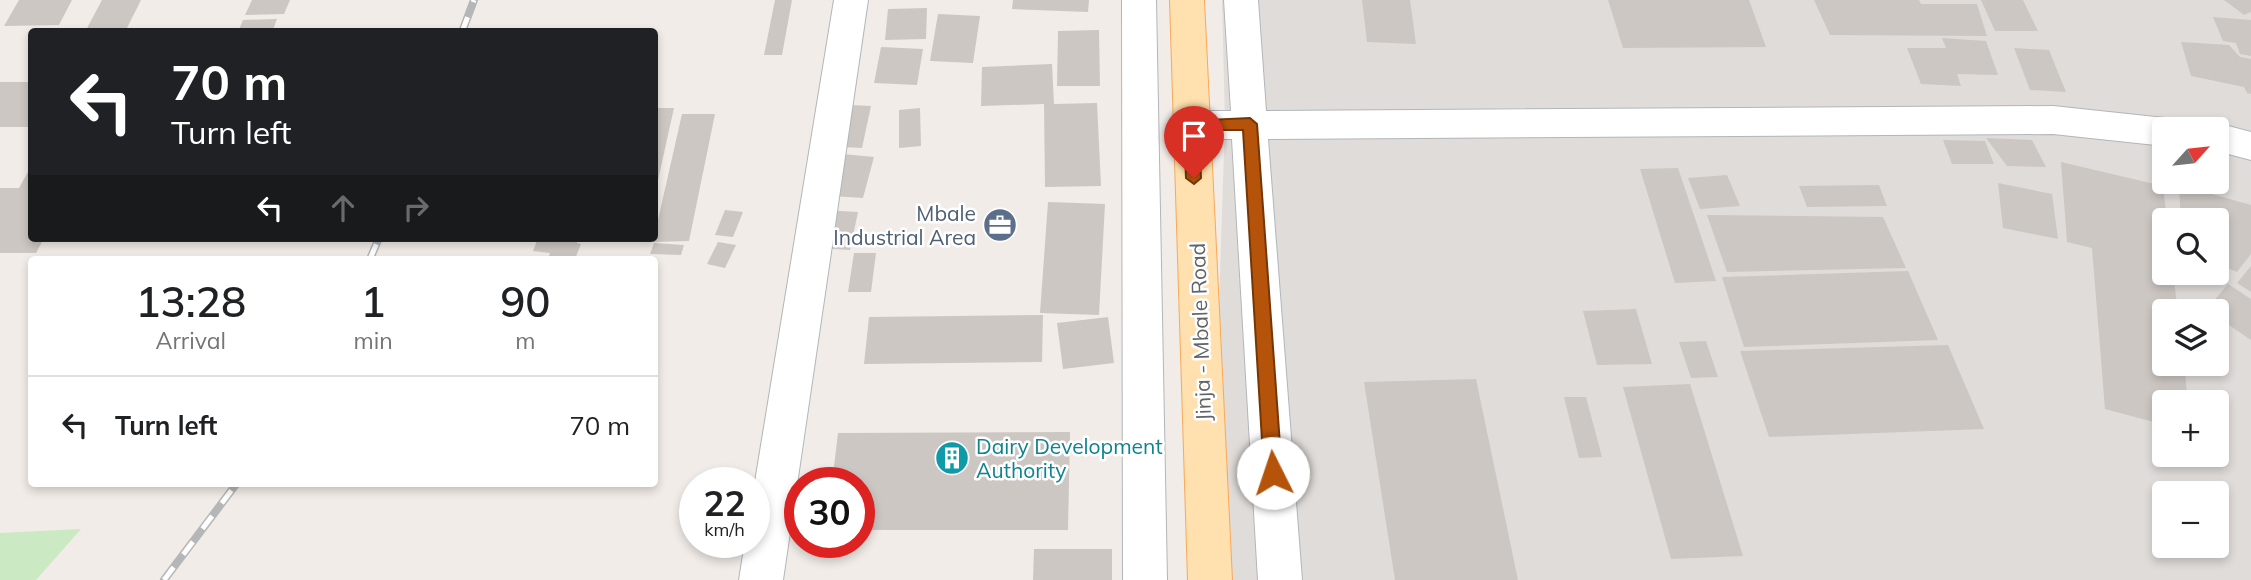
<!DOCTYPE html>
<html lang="en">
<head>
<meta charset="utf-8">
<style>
	body { margin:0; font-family:Mulish,sans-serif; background:#f6f6f6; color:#202124; height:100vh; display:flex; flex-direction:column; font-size:26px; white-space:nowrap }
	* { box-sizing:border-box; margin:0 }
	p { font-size:23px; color:#757577 }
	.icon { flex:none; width:38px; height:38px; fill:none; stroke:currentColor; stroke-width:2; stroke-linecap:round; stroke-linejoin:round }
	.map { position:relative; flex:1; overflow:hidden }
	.sheet { position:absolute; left:28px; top:256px; width:630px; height:231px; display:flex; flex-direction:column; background:#fff; border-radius:7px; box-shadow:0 4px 10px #0003 }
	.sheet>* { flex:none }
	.banner { position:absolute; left:28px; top:28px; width:630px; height:214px; border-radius:7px; box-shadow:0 4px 10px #0003; background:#202124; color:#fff; overflow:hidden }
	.needle { width:46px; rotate:63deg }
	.buttons { position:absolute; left:2152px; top:117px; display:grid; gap:14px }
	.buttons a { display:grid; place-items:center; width:77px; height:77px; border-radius:7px; background:#fff; box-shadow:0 4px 10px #0003; font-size:35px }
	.speed { position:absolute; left:679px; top:467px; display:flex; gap:14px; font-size:35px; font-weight:700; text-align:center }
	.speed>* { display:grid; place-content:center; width:91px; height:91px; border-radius:50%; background:#fff; box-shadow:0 4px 10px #0003; line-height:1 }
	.speed small { font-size:18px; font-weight:400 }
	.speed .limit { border:10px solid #d22; background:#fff; color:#111 }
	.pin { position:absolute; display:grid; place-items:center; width:60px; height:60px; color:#fff; margin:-72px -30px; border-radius:50% 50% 50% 0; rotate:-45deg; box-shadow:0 0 7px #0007 }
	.pin .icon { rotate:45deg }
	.me { position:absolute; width:77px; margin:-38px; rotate:356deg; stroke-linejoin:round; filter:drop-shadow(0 0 5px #0008) }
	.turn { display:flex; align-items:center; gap:24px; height:147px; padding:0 28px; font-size:32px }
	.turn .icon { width:91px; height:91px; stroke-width:2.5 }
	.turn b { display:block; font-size:49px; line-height:60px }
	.lanes { display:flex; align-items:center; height:66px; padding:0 28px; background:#0003; justify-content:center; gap:35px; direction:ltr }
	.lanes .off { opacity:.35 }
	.eta { display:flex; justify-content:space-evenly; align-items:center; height:119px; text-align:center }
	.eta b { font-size:42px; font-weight:600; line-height:49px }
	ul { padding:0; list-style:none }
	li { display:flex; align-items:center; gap:21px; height:98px; padding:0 28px; border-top:2px solid #e0e0e0 }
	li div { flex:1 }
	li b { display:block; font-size:26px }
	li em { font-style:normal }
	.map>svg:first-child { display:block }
</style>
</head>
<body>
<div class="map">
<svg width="2251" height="580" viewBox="0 0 2251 580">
	<rect width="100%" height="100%" fill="#f1ece7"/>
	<path fill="#e0dcd9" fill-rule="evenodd" d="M1222,0H2251V580H1210L1225,121ZM2165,130H2217V182H2165ZM2165,220H2217V273H2165ZM2165,312H2217V364H2165ZM2165,402H2217V455H2165ZM2165,494H2217V546H2165Z"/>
	<path fill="#cbe9c3" d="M81,529L36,580H0V533Z"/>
	<path fill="#ccc7c3" d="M19,0H72L59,25L4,26Z
		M102,0H141L125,32H85Z
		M252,0H290L284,14L245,15Z
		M775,0H792L782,55H764Z
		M1013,0H1089L1088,12L1012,9Z
		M1362,0H1410L1416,44L1367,42Z
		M1608,0H1749L1766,47L1623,48Z
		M1814,0H1919L1921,4H1977L1987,36L1830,35Z
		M1981,0H2023L2038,31H1995Z
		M2224,0H2251V12L2244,15Z
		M927,8L926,39L885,40L888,9Z
		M938,14L980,16L973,63L930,61Z
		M2213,17L2251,20V56L2240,54L2236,43L2223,41Z
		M277,19L272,32H238L243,20Z
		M1099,30L1100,86H1057L1058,31Z
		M1942,38L1986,41L1998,75L1957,74L1961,86L1921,84L1907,48H1946Z
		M2181,42L2229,45L2240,57L2251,59V94L2247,93L2244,87L2191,76Z
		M881,47L923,49L917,85L874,83Z
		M2014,48L2049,50L2066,92L2030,90Z
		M1052,64L1054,104L1097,103L1101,186L1045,187L1044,104L981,106L982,67Z
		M0,82H32V127H0Z
		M850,105L871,106L862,148L841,147Z
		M654,108H674L656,189H654Z
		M920,108L921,146L899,148V110Z
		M682,114H715L689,241L653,242Z
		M1986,138L2032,140L2046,167L2007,166Z
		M1943,140L1985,141L1994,164H1952Z
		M843,154L874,157L863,198L832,196Z
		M2061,162L2163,186L2167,220H2165V273H2173L2178,312H2165V364H2184L2188,402H2165V425L2105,409L2092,248L2067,242Z
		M1678,168L1716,281L1675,283L1640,169Z
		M29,170L32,238H44L36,253H0V188H19Z
		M1727,175L1740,206L1700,209L1688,178Z
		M1998,183L2052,194L2058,239L2003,228Z
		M1879,185L1887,206L1807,207L1799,186Z
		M2179,185L2251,205V254L2237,272L2217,264V220H2181Z
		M1048,202L1105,204L1099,315L1040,313Z
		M725,210L743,212L733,237L715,235Z
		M824,210L858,212L850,250L816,248Z
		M1707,215L1883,217L1906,268L1727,272Z
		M538,238H579L577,243L581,244L575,259H548L550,253L533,251Z
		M718,242L736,245L725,268L707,264Z
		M654,243L684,245L681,255L650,254Z
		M854,253H876L871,292H848Z
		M2251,266V292L2237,283Z
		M1908,271L1938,340L1744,347L1722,277Z
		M2228,284L2251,299V340L2217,317V312L2206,310Z
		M1636,309L1652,364L1597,365L1583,311Z
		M1043,315L1042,362L864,364L869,317Z
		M1108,317L1114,363L1063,369L1057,323Z
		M1706,341L1718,377L1691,378L1679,342Z
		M1948,345L1984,429L1769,437L1740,351Z
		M1476,379L1518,580H1395L1364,382Z
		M1690,384L1743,556L1671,559L1623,387Z
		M1564,397H1586L1602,457L1579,458Z
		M1070,432L1068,530H859V483H832L838,433Z
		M1034,549H1112V580H1033Z"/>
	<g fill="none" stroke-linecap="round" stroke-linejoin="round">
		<g stroke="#b2b6ba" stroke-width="2">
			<path id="minor" d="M834,0H868L783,580H739L745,542H754V488Z
				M1122,0H1156L1167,580H1123Z
				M1224,0H1258L1266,111L2053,106L2165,118L2178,122L2181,130H2165V146L2053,134L1268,139L1302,580H1258L1232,139H1191L1178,135L1173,125L1178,115L1191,111H1231Z
				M2217,123L2251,132V160L2217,151V130H2203Z"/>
		</g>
		<g stroke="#f8a959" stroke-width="2">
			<path id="major" d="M1170,0H1204L1232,580H1188Z"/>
		</g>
		<use href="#minor" fill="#fff" fill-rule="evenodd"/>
		<use href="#major" fill="#ffe0ae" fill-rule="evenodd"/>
		<g stroke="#b5b6b7" stroke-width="8">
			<path id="rail" d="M462,32L474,0
				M370,259L379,238
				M164,580L237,483"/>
		</g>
		<use href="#rail" stroke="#fff" stroke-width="5" stroke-dasharray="16" stroke-linecap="butt"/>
	</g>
	<path fill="#b45309" stroke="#753606" stroke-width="2" d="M1250,118L1257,124L1282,473L1279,479L1273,481L1267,479L1264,473L1243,130H1199L1201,178L1194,184L1186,178L1184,125L1186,121Z"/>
	<defs>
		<g id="office-disc" transform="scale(1.75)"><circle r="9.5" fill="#5c6f8a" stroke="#fff"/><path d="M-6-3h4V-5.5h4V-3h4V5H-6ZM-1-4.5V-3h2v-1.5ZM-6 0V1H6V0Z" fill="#fff"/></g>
		<g id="building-disc" transform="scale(1.75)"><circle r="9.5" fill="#0f9aa8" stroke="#fff"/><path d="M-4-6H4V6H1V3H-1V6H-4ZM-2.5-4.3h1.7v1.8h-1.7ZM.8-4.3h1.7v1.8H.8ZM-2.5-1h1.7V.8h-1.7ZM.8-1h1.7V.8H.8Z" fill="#fff"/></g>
	</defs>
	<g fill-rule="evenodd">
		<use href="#office-disc" x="1000" y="225"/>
		<use href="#building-disc" x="952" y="458"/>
	</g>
	<g text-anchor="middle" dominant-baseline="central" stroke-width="5" stroke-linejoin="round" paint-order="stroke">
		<g font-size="21" fill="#4e5e75" stroke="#fff" text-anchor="end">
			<text x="976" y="213">Mbale<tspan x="976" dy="24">Industrial Area</tspan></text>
		</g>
		<g font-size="21" fill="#5e6468" stroke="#fff">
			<text transform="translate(1200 332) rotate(-92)">Jinja - Mbale Road</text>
		</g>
		<g font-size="21" fill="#0d838f" stroke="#fff" text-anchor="start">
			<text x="976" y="446">Dairy Development<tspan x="976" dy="24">Authority</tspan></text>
		</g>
	</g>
</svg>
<div class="buttons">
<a><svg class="needle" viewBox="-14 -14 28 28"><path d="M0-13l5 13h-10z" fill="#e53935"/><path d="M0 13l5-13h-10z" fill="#757577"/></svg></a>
<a><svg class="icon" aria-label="search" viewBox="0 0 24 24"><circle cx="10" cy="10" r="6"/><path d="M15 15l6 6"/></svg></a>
<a><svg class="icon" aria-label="layers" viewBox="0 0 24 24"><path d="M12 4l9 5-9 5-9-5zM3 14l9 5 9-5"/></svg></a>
<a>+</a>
<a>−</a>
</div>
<div class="speed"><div>22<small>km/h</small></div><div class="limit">30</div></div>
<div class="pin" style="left:1194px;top:178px;background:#d93025"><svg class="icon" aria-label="arrive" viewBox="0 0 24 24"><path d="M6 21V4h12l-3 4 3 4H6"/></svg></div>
<svg class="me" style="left:1273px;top:473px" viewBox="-20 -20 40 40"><circle r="19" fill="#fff"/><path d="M0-13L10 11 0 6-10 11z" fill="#b45309"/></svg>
<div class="banner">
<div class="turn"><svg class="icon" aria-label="left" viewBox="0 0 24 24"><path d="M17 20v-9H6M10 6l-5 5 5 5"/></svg><div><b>70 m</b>Turn left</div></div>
<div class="lanes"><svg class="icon" aria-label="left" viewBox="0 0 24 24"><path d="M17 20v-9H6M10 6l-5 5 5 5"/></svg><svg class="icon off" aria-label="ahead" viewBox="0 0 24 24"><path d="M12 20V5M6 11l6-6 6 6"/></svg><svg class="icon off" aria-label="right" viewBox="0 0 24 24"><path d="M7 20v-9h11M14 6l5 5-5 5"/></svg></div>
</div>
<section class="sheet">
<div class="eta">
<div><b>13:28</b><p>Arrival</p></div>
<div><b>1</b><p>min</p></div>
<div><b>90</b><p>m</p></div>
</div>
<ul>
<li><svg class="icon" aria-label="left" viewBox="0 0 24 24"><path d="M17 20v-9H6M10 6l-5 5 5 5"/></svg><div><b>Turn left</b></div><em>70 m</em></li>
</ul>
</section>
</div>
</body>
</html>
